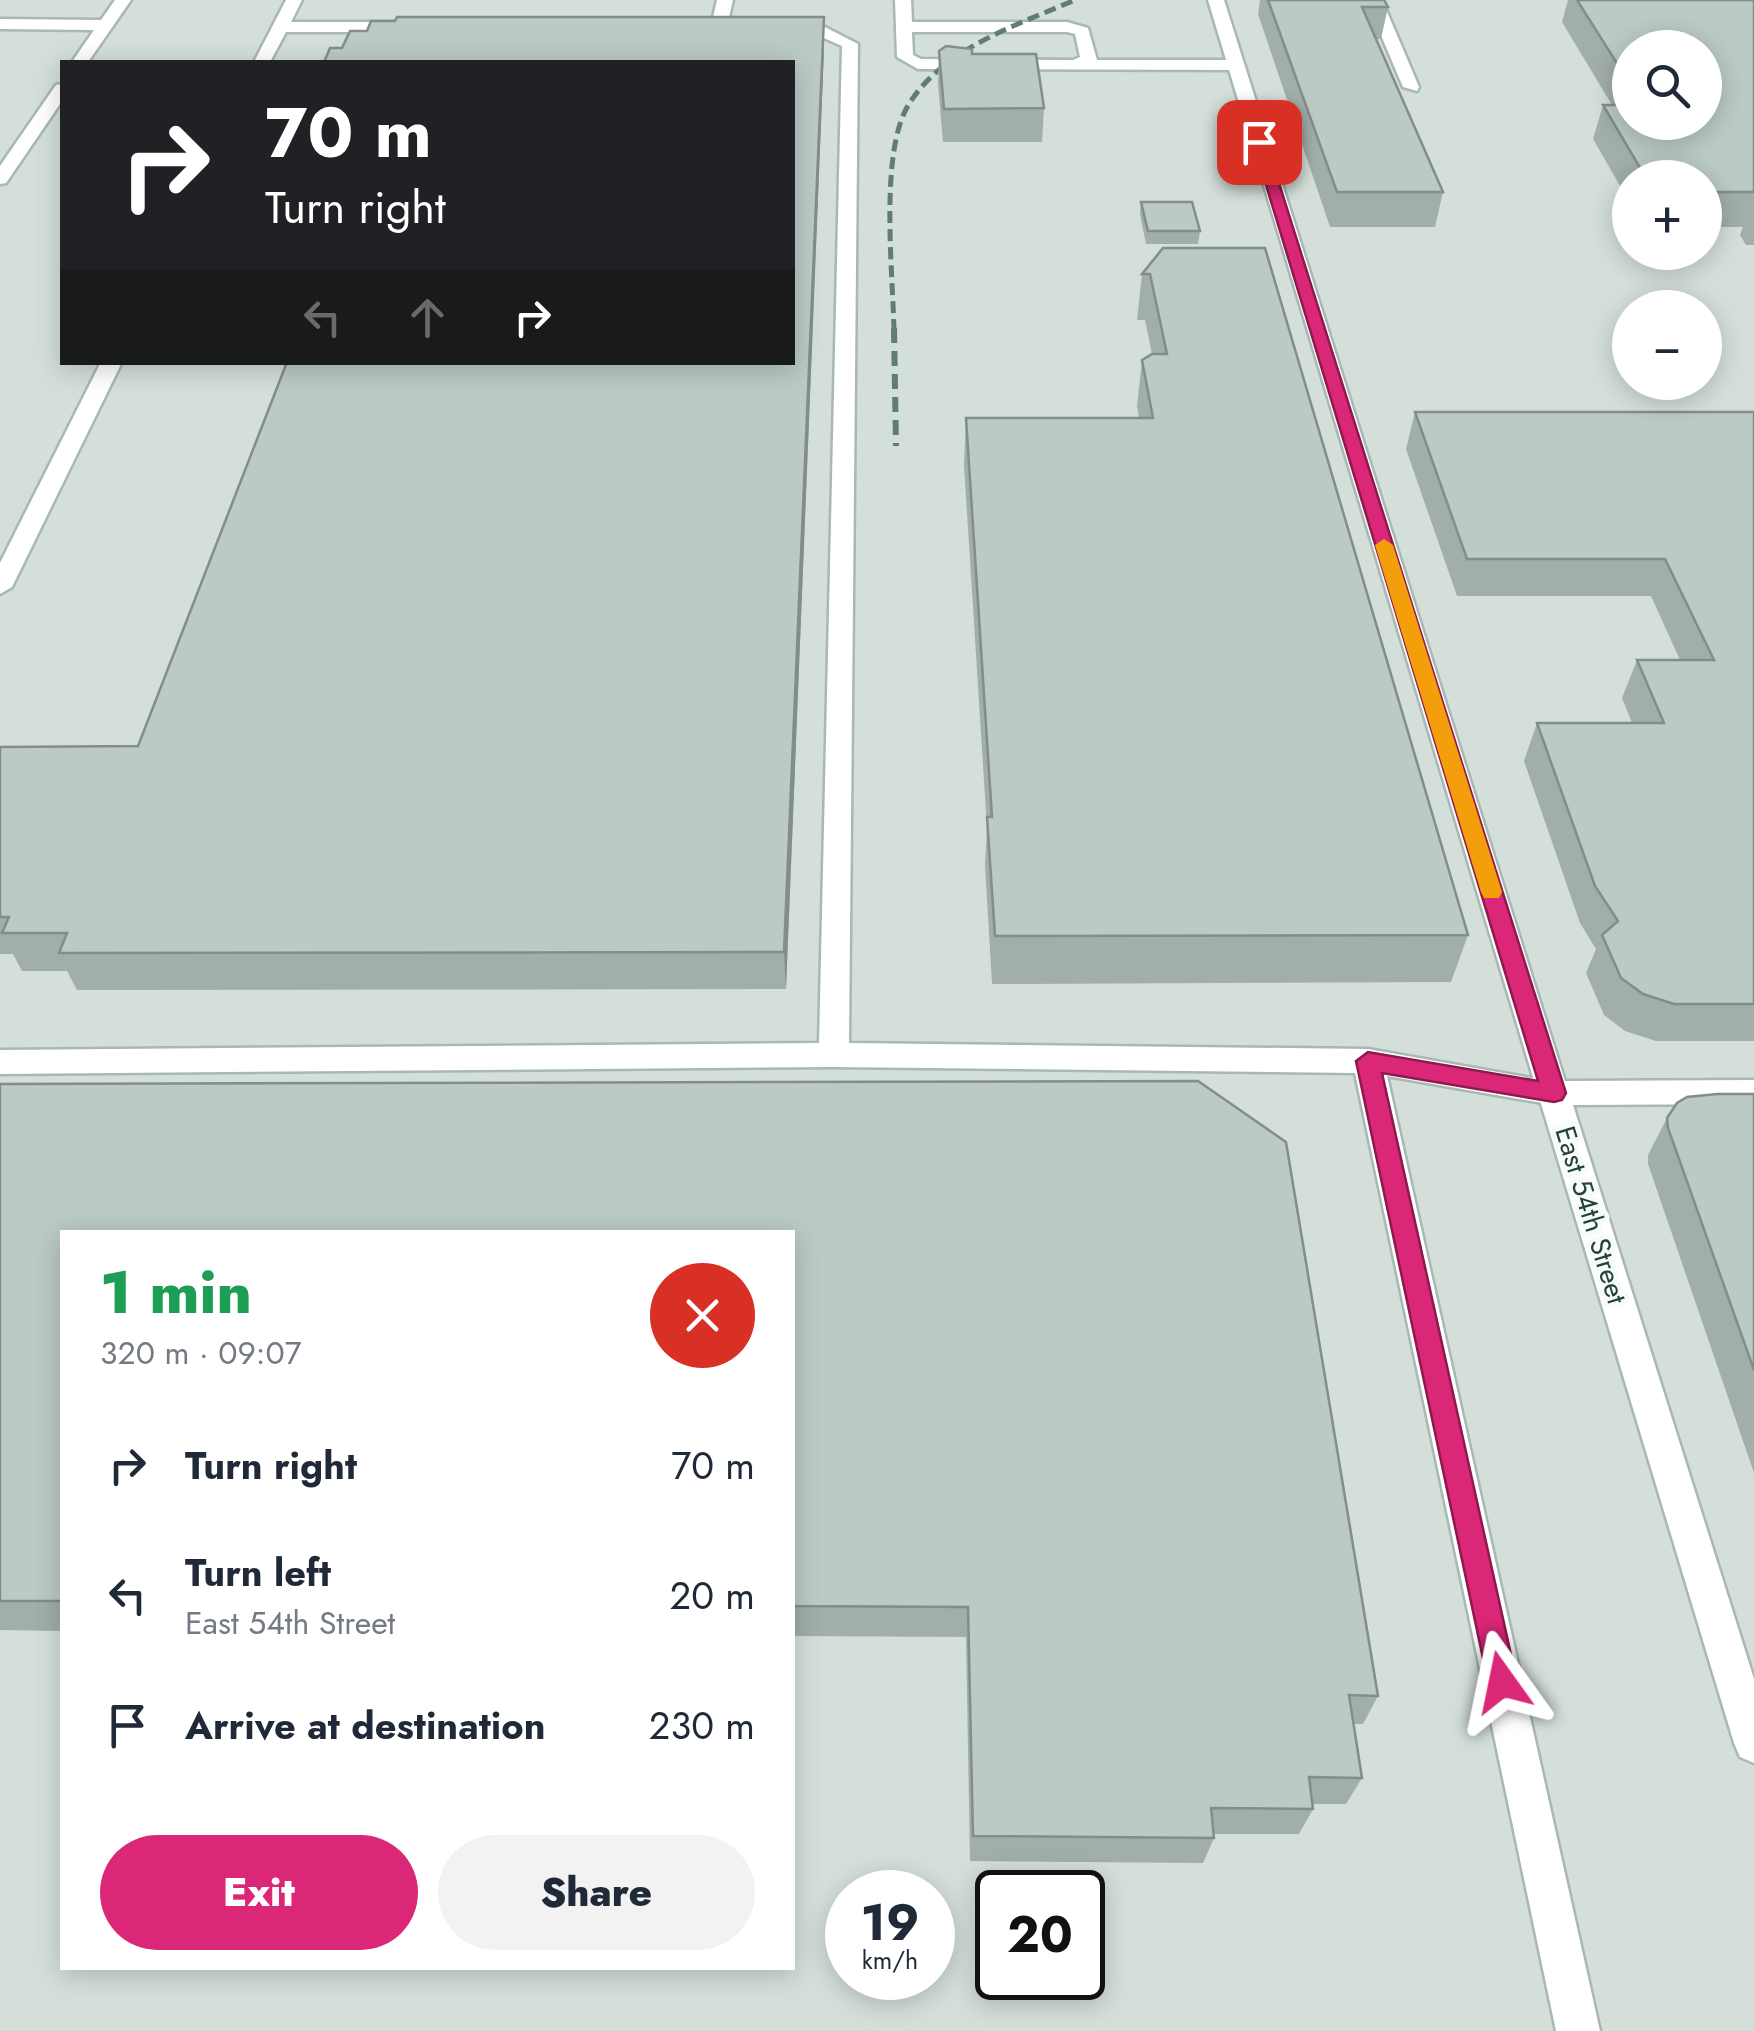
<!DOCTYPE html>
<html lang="en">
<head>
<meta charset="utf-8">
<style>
	body { margin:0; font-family:Jost,sans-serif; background:#f2f2f3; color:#1f2937; height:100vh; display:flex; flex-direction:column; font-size:38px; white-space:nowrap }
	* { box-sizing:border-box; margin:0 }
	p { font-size:32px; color:#747a83 }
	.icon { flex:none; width:55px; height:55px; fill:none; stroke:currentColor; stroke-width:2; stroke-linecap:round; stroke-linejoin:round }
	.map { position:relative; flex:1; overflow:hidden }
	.sheet { position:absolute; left:60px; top:1230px; width:735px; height:740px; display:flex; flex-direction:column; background:#fff; border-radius:0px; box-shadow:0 5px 25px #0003 }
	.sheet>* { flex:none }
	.banner { position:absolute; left:60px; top:60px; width:735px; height:305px; border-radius:0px; box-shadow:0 5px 25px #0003; background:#202124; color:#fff; overflow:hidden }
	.controls { position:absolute; left:1612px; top:30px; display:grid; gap:20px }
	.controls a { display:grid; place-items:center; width:110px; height:110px; border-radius:50%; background:#fff; box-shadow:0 5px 25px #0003; font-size:50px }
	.speed { position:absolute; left:825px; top:1870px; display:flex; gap:20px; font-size:50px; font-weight:700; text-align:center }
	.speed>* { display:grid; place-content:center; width:130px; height:130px; border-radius:50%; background:#fff; box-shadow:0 5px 25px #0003; line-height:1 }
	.speed small { font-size:25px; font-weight:400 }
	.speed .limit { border:5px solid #111; border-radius:15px; background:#fff; color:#111 }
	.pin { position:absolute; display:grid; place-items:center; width:85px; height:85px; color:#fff; margin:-42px; border-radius:20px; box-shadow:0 5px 15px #0006 }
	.me { position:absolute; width:110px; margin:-55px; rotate:348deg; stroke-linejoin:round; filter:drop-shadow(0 0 8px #0008) }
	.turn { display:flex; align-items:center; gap:35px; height:210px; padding:0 40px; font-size:45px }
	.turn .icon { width:130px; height:130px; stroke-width:2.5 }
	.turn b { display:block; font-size:70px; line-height:85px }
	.lanes { display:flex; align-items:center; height:95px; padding:0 40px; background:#0003; justify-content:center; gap:50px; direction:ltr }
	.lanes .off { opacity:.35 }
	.round { display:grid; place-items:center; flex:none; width:105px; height:105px; border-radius:52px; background:#f2f2f3 }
	.summary { display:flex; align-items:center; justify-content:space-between; height:170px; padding:0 40px }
	h1 { font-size:60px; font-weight:800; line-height:75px; color:#1e9e55 }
	.button { display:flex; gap:20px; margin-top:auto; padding:20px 40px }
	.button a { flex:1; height:115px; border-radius:60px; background:#db2777; color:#fff; font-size:40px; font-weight:800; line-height:115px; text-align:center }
	.button a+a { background:#f2f2f3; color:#1f2937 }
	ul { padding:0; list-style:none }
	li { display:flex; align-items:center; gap:30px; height:130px; padding:0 40px }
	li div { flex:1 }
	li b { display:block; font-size:38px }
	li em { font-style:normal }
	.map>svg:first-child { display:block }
</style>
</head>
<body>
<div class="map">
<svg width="1754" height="2031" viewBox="0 0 1754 2031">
	<rect width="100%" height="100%" fill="#e6efeb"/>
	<path fill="#d4dfda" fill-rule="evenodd" d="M0,0H1754V2031H0ZM1630,48H1705V122H1630ZM62,62H792V362H62ZM1630,178H1705V252H1630ZM1630,308H1705V382H1630ZM62,1232H792V1968H62ZM848,1892H932V1978H848ZM998,1892H1082V1978H998Z"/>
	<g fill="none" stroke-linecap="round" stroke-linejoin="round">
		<g stroke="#a8b8b2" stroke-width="5">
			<path id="service" d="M115,0H131L88,62H72L94,30L0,29V19L101,20Z
				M286,0H302L291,22H407L415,27L407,32H286L270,62H254Z
				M717,0H733L727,26L719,31L711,26Z
				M895,0H911L912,22H1067L1088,28L1097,60H1236L1244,65L1236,70L918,69L897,57ZM912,32H1067L1075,34L1080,57L1073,60L921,59L913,55Z
				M1366,0H1382L1419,87L1417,91L1403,87Z
				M788,22L819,24L858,44L849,1043L1368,1049L1565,1084L1570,1093L1565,1102L1554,1105L1387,1076L1600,2031H1556L1355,1073L834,1067L0,1074V1050L819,1043L842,46L810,32L782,30L780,27Z
				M62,84V101L6,183L0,184V166L56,85Z
				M101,362H122L12,587L0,594V563Z"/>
		</g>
		<g stroke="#a8b8b2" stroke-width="5">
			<path id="minor" d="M1208,0H1224L1565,1081L1754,1080V1104L1573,1105L1754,1679V1763L1740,1757L1734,1743Z"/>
		</g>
		<use href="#service" fill="#fff" fill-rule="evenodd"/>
		<use href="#minor" fill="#fff" fill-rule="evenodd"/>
		<path stroke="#5f7d75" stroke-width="5" stroke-dasharray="12 6" stroke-linecap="butt" d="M894,331C893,273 879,151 909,104C944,48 1017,25 1075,0"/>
		<path stroke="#5f7d75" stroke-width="6" stroke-dasharray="15 8" stroke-linecap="butt" d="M894,328L896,446"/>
	</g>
	<path fill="#a1aea9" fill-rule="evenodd" d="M1260,0H1384L1388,7L1381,39H1376L1443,192L1435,227H1330L1258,14Z
		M1568,0H1754V245H1746L1740,235L1743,227H1705V178H1630V203L1593,139L1603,105H1612L1562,22ZM1630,48L1705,122H1630Z
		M824,49L786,989L77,990L67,971H22L13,954H0V747L138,746Z
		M939,51L972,54L1044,108L1042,142H943L938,84Z
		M1141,202L1200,231L1198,244H1146L1140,214Z
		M1163,248L1468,935L1451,982L992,984L985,865L987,828L964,465L966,418H1139L1137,406L1142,360L1152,354L1145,320H1137L1142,274Z
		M1415,412H1754V1041H1656L1625,1031L1604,1015L1586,973L1596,949L1580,923L1524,761L1537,723H1632L1622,698L1637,660H1680L1651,596H1457L1406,449Z
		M1198,1081L1286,1142L1378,1696L1363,1724H1353L1362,1778L1346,1804H1312L1313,1809L1299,1834H1213L1214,1838L1203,1863L970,1861L966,1637L792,1636V1232H62V1631L0,1630V1084Z
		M1754,1094V1473L1648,1164V1155L1667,1118Z"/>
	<path fill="#838d89" d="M824,17V49L786,989L784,952Z"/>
	<path fill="#bbcac4" stroke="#838d89" stroke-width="2.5" d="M1268,0H1384L1388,7H1362L1443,192H1337Z
		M1577,0H1754V192H1705V178H1646L1603,105H1630V122H1705V48H1630V84Z
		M397,17H824L784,952L59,953L67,933H2L9,917H0V747L138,746L287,362H792V62H324L330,48H342L350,31H367L371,21H395Z
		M946,46L972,49V54H1036L1044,108L944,109L939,51Z
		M1141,202H1192L1200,231H1148Z
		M1163,248H1265L1468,935L995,936L987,817H992L966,418H1153L1142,360L1152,354H1167L1150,274H1142Z
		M1415,412H1754V1004H1674L1643,994L1621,978L1602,935L1618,921L1595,886L1537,723H1664L1637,660H1714L1665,559H1467Z
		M1198,1081L1286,1142L1378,1696L1349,1695L1362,1778L1309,1777L1313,1809L1211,1808L1214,1838L973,1836L968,1607L792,1606V1232H62V1601H0V1084Z
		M1717,1094H1754V1370L1668,1128L1667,1118L1677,1103L1687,1097Z"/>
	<path fill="#db2777" stroke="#8e194d" stroke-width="2.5" d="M1259,137L1266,142L1566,1093L1562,1100L1554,1102L1382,1073L1517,1682L1513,1692L1502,1697L1492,1692L1488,1682L1356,1061L1368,1052L1538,1081L1253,142Z"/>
	<path fill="#f59e0b" d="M1384,539L1393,545L1502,892L1499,898H1484L1481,892L1375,545Z"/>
	<g text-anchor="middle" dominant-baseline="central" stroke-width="10" stroke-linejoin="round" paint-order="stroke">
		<g font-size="28" fill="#24423a" stroke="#f7fbf9">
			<text transform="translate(1591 1215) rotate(73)">East 54th Street</text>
		</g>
	</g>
</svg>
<div class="controls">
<a><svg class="icon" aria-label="search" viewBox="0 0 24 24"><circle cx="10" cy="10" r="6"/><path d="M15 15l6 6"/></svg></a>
<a>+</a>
<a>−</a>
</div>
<div class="speed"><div>19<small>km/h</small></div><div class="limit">20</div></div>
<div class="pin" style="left:1259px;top:142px;background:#d93025"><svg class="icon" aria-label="arrive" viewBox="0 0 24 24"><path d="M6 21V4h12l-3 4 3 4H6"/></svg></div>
<svg class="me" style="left:1502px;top:1682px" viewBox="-20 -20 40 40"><path d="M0-17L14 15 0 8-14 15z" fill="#db2777" stroke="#fff" stroke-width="4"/></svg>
<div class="banner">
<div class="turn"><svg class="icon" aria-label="right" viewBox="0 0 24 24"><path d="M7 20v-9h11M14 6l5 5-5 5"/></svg><div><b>70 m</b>Turn right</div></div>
<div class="lanes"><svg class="icon off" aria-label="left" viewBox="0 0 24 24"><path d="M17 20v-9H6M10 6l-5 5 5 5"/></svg><svg class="icon off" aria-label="ahead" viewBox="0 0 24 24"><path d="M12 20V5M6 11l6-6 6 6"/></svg><svg class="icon" aria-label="right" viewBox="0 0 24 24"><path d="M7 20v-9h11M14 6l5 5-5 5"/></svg></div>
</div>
<section class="sheet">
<div class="summary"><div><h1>1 min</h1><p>320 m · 09:07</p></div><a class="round" style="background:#d93025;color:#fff"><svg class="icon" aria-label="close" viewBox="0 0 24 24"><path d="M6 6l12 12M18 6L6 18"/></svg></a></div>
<ul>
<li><svg class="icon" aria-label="right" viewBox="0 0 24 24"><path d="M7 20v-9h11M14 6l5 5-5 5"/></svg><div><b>Turn right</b></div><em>70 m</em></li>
<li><svg class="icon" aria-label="left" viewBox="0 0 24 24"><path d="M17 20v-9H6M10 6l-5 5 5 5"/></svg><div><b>Turn left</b><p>East 54th Street</p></div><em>20 m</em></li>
<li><svg class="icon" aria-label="arrive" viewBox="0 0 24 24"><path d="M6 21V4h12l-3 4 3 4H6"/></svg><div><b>Arrive at destination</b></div><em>230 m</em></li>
</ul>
<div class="button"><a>Exit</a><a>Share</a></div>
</section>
</div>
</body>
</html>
